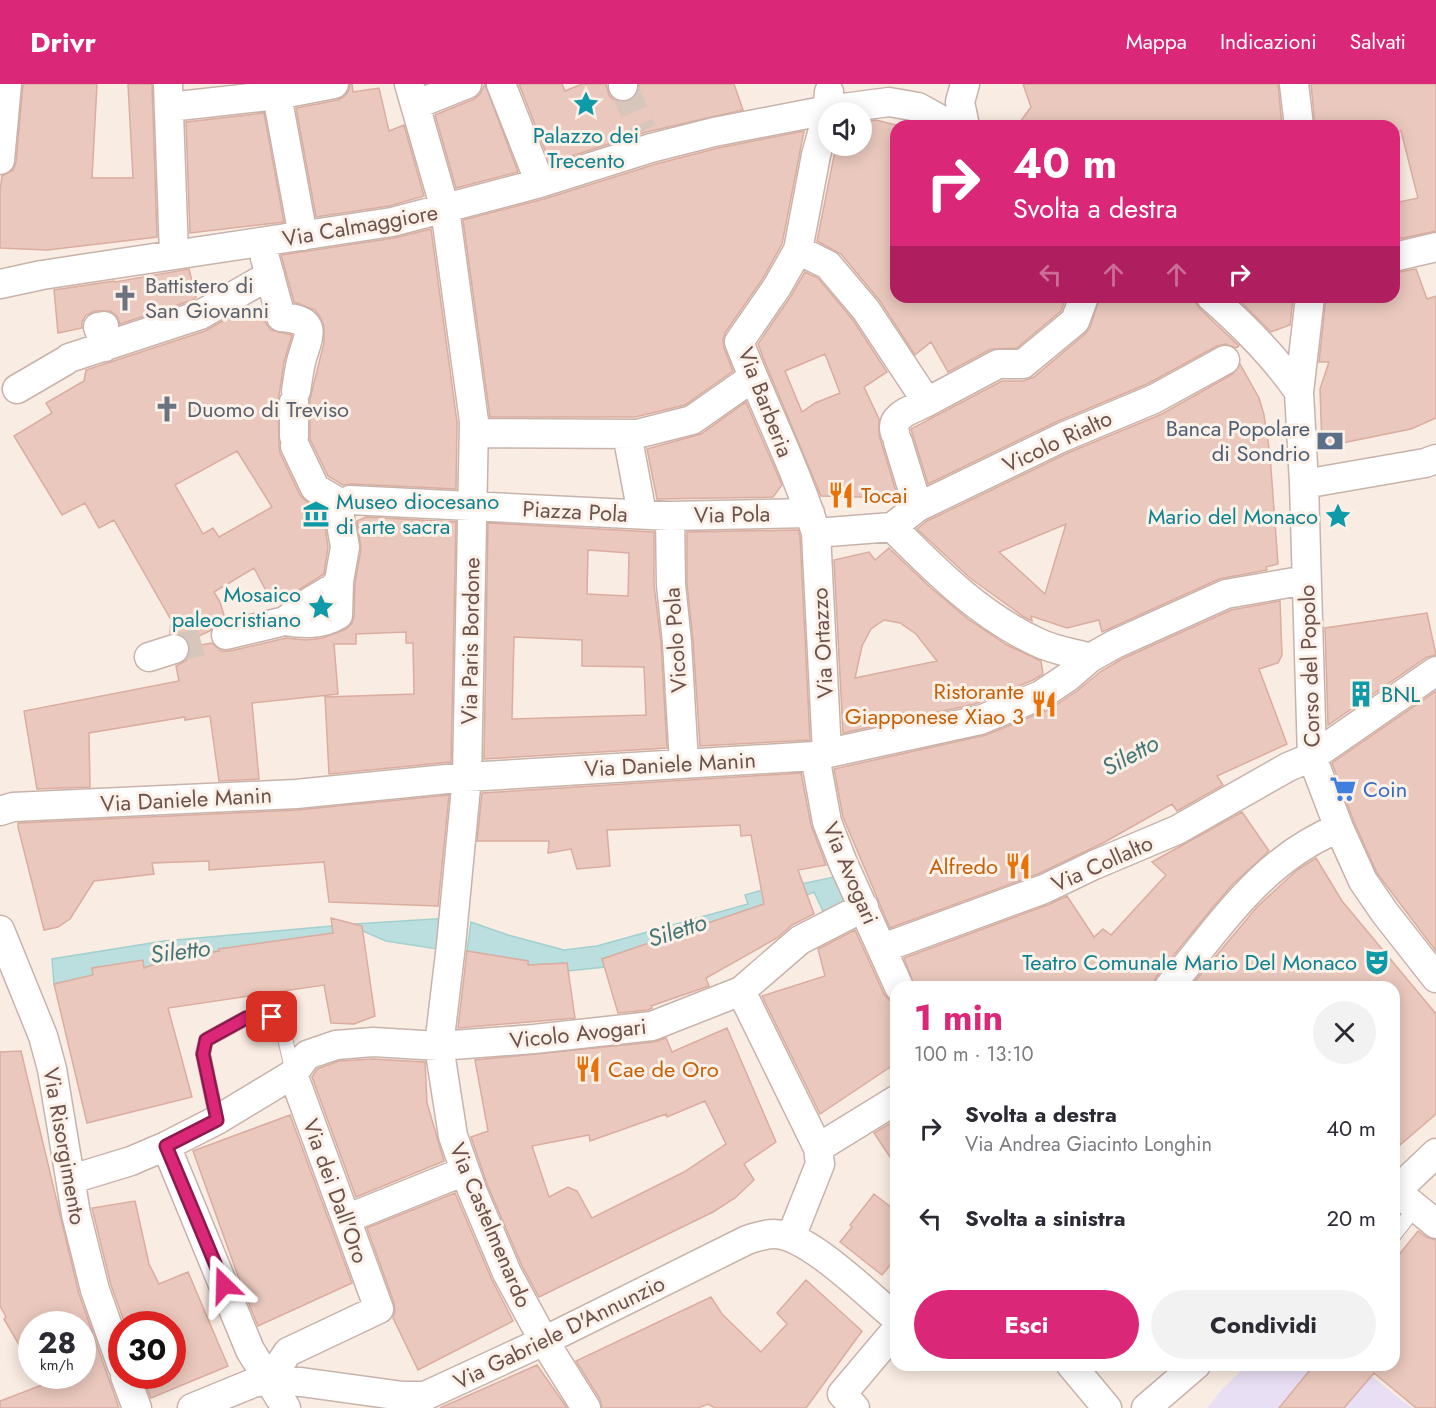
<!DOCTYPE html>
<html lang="it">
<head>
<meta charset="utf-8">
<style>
	body { margin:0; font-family:Jost,sans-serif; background:#f2f2f3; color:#2b2b33; height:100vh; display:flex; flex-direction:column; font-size:22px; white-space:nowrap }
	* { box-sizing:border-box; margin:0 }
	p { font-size:20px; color:#7c7c81 }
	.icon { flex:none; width:33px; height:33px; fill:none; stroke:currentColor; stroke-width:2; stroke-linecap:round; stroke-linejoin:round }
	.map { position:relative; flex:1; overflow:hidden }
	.panel { position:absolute; left:890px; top:897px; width:510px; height:390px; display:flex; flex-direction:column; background:#fff; border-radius:18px; box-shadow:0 3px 15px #0003 }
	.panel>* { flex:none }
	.hud { position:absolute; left:890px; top:36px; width:510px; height:183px; border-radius:18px; box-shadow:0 3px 15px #0003; background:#db2777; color:#fff; overflow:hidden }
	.fabs { position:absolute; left:818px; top:18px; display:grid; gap:12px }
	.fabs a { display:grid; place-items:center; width:54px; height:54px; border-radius:50%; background:#fff; box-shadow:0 3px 15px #0003; font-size:30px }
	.speed { position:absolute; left:18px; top:1227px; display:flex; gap:12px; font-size:30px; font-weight:700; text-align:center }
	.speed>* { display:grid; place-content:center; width:78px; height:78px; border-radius:50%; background:#fff; box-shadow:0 3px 15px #0003; line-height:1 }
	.speed small { font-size:15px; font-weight:400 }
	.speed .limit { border:9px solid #d22; background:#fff; color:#111 }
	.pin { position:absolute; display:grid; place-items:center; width:51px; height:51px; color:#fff; margin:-26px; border-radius:12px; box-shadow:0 3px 9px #0006 }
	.me { position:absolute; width:66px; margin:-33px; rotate:338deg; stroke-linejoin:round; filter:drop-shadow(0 0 4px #0008) }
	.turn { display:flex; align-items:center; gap:21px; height:126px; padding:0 24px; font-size:27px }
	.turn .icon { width:78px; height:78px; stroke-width:2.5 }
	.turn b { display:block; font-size:42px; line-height:51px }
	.lanes { display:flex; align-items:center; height:57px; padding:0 24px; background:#0003; justify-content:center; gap:30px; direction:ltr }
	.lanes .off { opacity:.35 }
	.round { display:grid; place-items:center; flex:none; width:63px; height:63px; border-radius:32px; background:#f2f2f3 }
	.summary { display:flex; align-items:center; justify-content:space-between; height:102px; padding:0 24px }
	h1 { font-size:36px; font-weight:700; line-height:45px; color:#db2777 }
	.action { display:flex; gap:12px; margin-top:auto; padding:12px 24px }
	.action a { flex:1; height:69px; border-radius:36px; background:#db2777; color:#fff; font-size:24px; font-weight:700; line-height:69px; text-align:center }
	.action a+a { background:#f2f2f3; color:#2b2b33 }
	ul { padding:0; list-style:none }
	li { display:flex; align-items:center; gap:18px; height:90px; padding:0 24px }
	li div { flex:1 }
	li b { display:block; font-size:22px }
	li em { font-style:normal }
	header { display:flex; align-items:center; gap:36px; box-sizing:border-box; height:84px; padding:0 30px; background:#db2777; color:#fff }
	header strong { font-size:28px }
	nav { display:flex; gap:33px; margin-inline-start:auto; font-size:21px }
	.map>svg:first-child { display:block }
</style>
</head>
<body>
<header>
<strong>Drivr</strong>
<nav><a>Mappa</a><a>Indicazioni</a><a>Salvati</a></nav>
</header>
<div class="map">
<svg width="1436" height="1324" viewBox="0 0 1436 1324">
	<rect width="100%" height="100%" fill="#f9ece2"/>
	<path fill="#e9dff5" d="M1248,1281H1357L1412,1324H1207L1224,1303Z"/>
	<path fill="#badfde" stroke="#a1d0cf" stroke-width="1.5" d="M834,793L846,820L823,827L814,808L807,811L805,806L602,875L605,883L568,887L567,879L528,881L527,877L467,867L471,838L508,851L564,866L597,862L748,820L745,811L786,799L787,803Z
		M450,834L444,866L386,857L363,847L317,856L219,865V867L170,875L144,884H92L93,891L54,900L52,875L164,857L354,840Z"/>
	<path fill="#eac8bd" stroke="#dbaca0" stroke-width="1.5" fill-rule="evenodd" d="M23,0H97L92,94H133L128,0H152L157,153L47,166L0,164V107L2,92L13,86L16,78Z
		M350,0H352L353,8L379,4L389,47L404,41L424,112L389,122L316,133L296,24L338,16L345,12L349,6Z
		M485,0L518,88L456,104L435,31L474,15L480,10Z
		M519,0H562L565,7L582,0H606L609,11L614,16L622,18L631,17L637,11L639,0H734L743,26L646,48L550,79Z
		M1023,0H1278L1282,42H1017L1031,23Z
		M1311,0H1436V147L1394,156V119L1418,114L1401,47L1394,49V42H1315Z
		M264,29L284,138L190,149L186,38Z
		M876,36L896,41V213H1066L1061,227L1017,264L991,265L948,288L931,258L915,271L880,217L841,170L817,157L836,62H861V38Z
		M804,47L782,160L763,194L725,249L723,256L724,264L733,287L685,321L635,333H490L463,136L544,115L656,80L718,64Z
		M431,145L457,338L456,405L351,400L343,401L328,392L310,355V315L324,259V242L319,231L315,226L294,218L281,171L394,154Z
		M189,185L196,214L193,216L120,240L117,232L110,227H95L86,231L82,238V244L58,249L54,206L114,197L115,198Z
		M1416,185L1427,215L1436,212V334L1411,345L1322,363L1320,305L1329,278H1319L1326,213H1394V189Z
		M805,188L818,194L853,236L887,288L864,303L879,335V351L898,414L821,412L764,276L758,260L791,212ZM825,270L840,309L815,319L802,328L785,287Z
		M1100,213H1195L1196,219L1200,225L1239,262L1236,264L1226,260L1217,262L1147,300L1056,338L928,400L911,345L1002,297H1023L1034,293L1086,249L1090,243Z
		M1236,213H1293L1290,241L1271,248Z
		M249,222L262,227L265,238L271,246L292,251L284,278L278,318L279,361L280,369L300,411L307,418L323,428L328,463L324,490L297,507L272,518L254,484L214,508L220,518L225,534L215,539L210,547L188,557L178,549H170L171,536L114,436L99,444L85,419L62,431L14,352L52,329L46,319L84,297L86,286L205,247ZM237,367L272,423L219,453L213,444L203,450L175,401Z
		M1240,280L1259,314L1264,331L1270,371L1278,480L1266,483L1267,486L1219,495L1102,548L1099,536L1067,544L1031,532L1032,537L1024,533L970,494L917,445L927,437L1070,368L1162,330L1233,290ZM1066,440L1045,510L999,468Z
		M746,318L782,401L773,413L657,415L647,365L701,350Z
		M366,433L456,438L451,678L329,690L325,613L414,610L413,559H406V548L356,550V560H334L338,610L252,619L259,695L219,697L210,632L185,636V633L89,649L90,703L37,705L24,627L179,597L176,582L187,576L190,569V563L212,559L221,567H230L286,554L306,556L323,554L346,545L352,539L354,532L355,499L361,465L357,437Z
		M488,439L654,448V501L661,559L667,664L484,675ZM588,466L629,469L628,512L587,510ZM514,553L582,556V582L644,583L646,631L512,635Z
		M798,446L800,452L810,656L700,662L693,556L687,500V448Z
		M889,464L931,504L968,535L1007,561L1041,577L1043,590L1033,596L975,620L843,649L834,476L869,468L875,476ZM884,536L900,539L916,550L937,577L855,594L862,562L871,545Z
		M1280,517L1282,571L1278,579L1259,585L1287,660L1217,692L1223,701L1177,727L1172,720L1103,759L1038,790L890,844L843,733L834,685L986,651L1050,625L1077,607L1100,588L1122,575L1231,526Z
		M1427,529L1436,571L1427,573L1328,641L1325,544Z
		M1436,607V867L1377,789L1354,738L1332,679Z
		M801,689L811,741L826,781L798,786L814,830L792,841L777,854L706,894L709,902L651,922L652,924L648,926L618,929L602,875L764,820L751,751L741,752L740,741L607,746L610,782L577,785L571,765L548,769L549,757H477L482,709Z
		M449,711L438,822L329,818L324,778L209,786V777L152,779L154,790L94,797L70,835L58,843L44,846L18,743V739L297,726Z
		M1242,728L1269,767L1233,800L1213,823L1156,893L1153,903H915L904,874L1050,820L1067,812L1094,853L1103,845L1111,851L1166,791L1152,778Z
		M1316,774L1342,817L1436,930V1030L1394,1066V903H1190L1257,823L1297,786Z
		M331,834L362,842L375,932L354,940L331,939L324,901L168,924L192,1013L87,1039L54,900L93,891L92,884L143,876L144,884L170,875L219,867V865L333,849Z
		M855,846L884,910L889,916L896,919V979L820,1030L762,912L825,892L818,865Z
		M467,867L528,877V881L567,879L575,934L458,944Z
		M727,944L776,1058L744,1080L754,1096L735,1114L713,1128L539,1213L522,1182L487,1100L471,1053L488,1047L475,976L654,958L666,954L672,968ZM705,1017L726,1060L684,1088L592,1134L577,1107L568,1103L549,1113L532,1062L589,1051L590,1057L666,1030L667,1033Z
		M21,967L79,1210L119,1324H0V1317L42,1301L37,1292H82V1240H32V1283L4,1235L6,1233L0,1222V968Z
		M373,975L425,978L427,1019L444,1077L356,1113L312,993L317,985L339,977Z
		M290,1031L352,1199L258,1242L242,1203L193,1067Z
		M896,1036V1082L874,1049Z
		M455,1109L492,1196L513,1237L418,1286L393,1234L395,1227L394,1219L367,1144Z
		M874,1110L896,1127V1174L882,1191L840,1158L852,1143L850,1141Z
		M135,1117L149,1180L159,1200L188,1188L228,1282L151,1314L142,1292H172V1240H125L111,1201L92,1124Z
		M1418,1147L1426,1153L1436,1156V1324H1416L1374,1289L1344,1324H1279L1314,1281H1394V1177Z
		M806,1196L862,1247L806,1324H715L708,1320L698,1324H602L600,1315L576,1277L711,1213L722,1230L761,1268L787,1240L777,1229Z
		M537,1281L567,1324H440Z"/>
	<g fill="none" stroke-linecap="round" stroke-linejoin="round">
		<path stroke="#d6c6bc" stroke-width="28" stroke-dasharray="28 14" stroke-linecap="butt" d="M623,2L643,47
			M174,565L226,551"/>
		<g stroke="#c8b3ab" stroke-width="16">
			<path id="lane" d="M217,1036L203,970L206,956L246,934L272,933L284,950L293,989
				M1394,1151L1416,1123"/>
		</g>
		<g stroke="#c8b3ab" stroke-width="31">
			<path id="street" d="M168,0L174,171
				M409,0L445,125L474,337L467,693L451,861L439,962L453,1052L472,1106L507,1189L544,1257L586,1324
				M501,0L540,99
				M623,0V2
				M965,0L960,18L965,42
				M1294,0L1299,42
				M277,11L334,0
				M415,21L467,0
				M169,23L277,11L303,152
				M0,76L7,0
				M798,166L828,181L866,226L927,318C914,325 889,331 895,349
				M1394,173L1436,163
				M265,174L281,233C316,236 311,246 302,274C299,284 298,296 296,307
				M0,200L42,191L392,138L540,99L651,64L714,48L828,26L889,18L918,23L952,42
				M1211,213C1243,241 1275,273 1299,308
				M1310,213L1299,308L1304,400L1312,673L1339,744L1363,797L1385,829L1436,894
				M104,242L98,243L105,263
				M69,274L200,231L270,191
				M17,305L65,277
				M927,318L998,280H1023L1075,237L1084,213
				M474,349L637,350L692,336L752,294
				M627,350L642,430
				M294,352V318
				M898,358L918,423
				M295,362L315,404L342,420
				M1304,400L1425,379L1436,375
				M670,432L671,501L677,558L684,679
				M892,443L918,423L1063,353L1154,315L1225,276
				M892,443C936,487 979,531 1037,558C1053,566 1073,569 1090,574
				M816,449L892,443
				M285,537C303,540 322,541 338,531L339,497
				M226,551L285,537L311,517L333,504L339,497L345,463L339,428L342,420L350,416L670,432L810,429
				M149,573L174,565
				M827,669L816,449C796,384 764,322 739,258L777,203L798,166L816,71L827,31L829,8
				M815,672L827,738L843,779L899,903
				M0,727L13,723L296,710L467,693L815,672L980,636L1041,611L1068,593L1090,574L1115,560L1226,510L1306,496
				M0,846L43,952L52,985L76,1130L95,1206L122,1282
				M883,864L1044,805L1094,781L1177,746L1288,683L1312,673L1436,587
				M1169,903C1221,841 1262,775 1339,744
				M741,907L818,1064L820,1080L791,1153
				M166,1062L250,1266L286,1324
				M818,1064L896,1016
				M72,1095L131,1077L166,1062L217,1036L293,990L307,971L336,961L373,958L439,962L534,955L652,942L741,907L800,856L864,823
				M1396,1107L1436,1140
				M1394,1109L1436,1069
				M346,1135L465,1087
				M1071,1281L1107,1324
				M125,1292L137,1324
				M269,1296L288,1268L379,1225L293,990
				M192,1324L253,1299L269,1296L301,1298L403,1312H425L544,1257L747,1156C756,1153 765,1150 774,1150C808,1150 869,1212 896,1234
				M855,1324L842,1310L896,1246
				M1146,1324L1196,1281"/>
		</g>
		<use href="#lane" stroke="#fff" stroke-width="14"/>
		<use href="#street" stroke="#fff" stroke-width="28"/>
	</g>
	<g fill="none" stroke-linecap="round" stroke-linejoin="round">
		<g stroke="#8e194d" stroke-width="15">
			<path id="route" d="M224,1201L166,1062L217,1036L203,970L206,956L246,934L272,933"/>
		</g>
		<use href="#route" stroke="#db2777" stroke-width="10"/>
	</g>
	<defs>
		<g id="sight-bare" transform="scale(2.07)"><path d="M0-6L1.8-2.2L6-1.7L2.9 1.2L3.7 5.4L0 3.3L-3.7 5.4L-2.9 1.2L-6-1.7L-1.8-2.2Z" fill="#0f9aa8" stroke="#fcf1e8" stroke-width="2.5" paint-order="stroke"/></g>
		<g id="church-bare" transform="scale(2.07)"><path d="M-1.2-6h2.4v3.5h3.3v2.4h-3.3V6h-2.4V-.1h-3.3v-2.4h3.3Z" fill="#6b7280" stroke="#fcf1e8" stroke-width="2.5" paint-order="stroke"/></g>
		<g id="bank-bare" transform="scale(2.07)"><path d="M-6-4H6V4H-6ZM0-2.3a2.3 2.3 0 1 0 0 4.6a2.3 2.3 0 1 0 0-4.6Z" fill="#5c6f8a" stroke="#fcf1e8" stroke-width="2.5" paint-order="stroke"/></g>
		<g id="restaurant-bare" transform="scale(2.07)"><path d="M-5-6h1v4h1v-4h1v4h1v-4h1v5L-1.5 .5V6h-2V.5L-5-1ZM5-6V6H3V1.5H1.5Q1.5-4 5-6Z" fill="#e8710a" stroke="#fcf1e8" stroke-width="2.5" paint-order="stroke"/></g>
		<g id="museum-bare" transform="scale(2.07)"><path d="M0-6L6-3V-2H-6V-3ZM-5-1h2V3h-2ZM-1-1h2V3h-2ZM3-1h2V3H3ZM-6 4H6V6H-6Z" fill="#0f9aa8" stroke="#fcf1e8" stroke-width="2.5" paint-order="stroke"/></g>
		<g id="building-bare" transform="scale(2.07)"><path d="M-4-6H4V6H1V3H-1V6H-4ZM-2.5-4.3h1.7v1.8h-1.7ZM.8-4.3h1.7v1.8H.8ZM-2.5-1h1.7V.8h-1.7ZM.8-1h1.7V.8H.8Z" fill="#0f9aa8" stroke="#fcf1e8" stroke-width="2.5" paint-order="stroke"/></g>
		<g id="supermarket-bare" transform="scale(2.07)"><path d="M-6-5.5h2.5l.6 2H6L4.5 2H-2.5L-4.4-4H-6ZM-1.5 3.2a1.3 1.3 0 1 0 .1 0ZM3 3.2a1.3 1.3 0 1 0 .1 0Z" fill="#3f7fe0" stroke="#fcf1e8" stroke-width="2.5" paint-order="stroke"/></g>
		<g id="theatre-bare" transform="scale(2.07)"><path d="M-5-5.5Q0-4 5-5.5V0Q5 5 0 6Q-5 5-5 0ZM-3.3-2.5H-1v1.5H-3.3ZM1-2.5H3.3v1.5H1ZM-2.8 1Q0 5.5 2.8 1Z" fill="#0f9aa8" stroke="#fcf1e8" stroke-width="2.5" paint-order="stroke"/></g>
	</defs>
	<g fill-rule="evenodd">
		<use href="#sight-bare" x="586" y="20"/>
		<use href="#church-bare" x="125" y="214"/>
		<use href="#church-bare" x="167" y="325"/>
		<use href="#bank-bare" x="1330" y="357"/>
		<use href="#restaurant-bare" x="841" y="411"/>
		<use href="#museum-bare" x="316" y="430"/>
		<use href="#sight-bare" x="1338" y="432"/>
		<use href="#sight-bare" x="321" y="523"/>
		<use href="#building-bare" x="1361" y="610"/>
		<use href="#restaurant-bare" x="1044" y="620"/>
		<use href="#supermarket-bare" x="1343" y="705"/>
		<use href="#restaurant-bare" x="1018" y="782"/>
		<use href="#theatre-bare" x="1377" y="878"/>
		<use href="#restaurant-bare" x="588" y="985"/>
	</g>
	<g text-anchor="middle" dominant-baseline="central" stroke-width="6" stroke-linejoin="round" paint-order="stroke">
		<g font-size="22" fill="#0d838f" stroke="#fcf1e8" text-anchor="end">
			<text x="586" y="51" text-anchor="middle">Palazzo dei<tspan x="586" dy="25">Trecento</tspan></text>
			<text x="336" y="417" text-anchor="start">Museo diocesano<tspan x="336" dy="25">di arte sacra</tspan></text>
			<text x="1318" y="432">Mario del Monaco</text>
			<text x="301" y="510">Mosaico<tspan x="301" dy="25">paleocristiano</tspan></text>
			<text x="1381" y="610" text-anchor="start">BNL</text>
			<text x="1357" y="878">Teatro Comunale Mario Del Monaco</text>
		</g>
		<g font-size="22" fill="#6d524c" stroke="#fcf1e8">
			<text transform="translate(360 141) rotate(-10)">Via Calmaggiore</text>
			<text transform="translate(766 318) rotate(69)">Via Barberia</text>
			<text transform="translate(1057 357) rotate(-25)">Vicolo Rialto</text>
			<text transform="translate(575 427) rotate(3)">Piazza Pola</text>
			<text transform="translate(732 430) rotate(-1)">Via Pola</text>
			<text transform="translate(675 556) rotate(-94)">Vicolo Pola</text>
			<text transform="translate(470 557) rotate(-89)">Via Paris Bordone</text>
			<text transform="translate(822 559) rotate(-93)">Via Ortazzo</text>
			<text transform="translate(1309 582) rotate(-92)">Corso del Popolo</text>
			<text transform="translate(670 680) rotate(-3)">Via Daniele Manin</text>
			<text transform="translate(186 715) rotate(-3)">Via Daniele Manin</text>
			<text transform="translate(1102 779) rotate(-24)">Via Collalto</text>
			<text transform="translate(851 789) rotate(67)">Via Avogari</text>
			<text transform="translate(578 949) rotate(-6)">Vicolo Avogari</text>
			<text transform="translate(65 1062) rotate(80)">Via Risorgimento</text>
			<text transform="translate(336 1107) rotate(70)">Via dei Dall'Oro</text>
			<text transform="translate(491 1141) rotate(67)">Via Castelmenardo</text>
			<text transform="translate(559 1248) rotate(-26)">Via Gabriele D'Annunzio</text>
		</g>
		<g font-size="22" fill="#5b616d" stroke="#fcf1e8" text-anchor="start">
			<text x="145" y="201">Battistero di<tspan x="145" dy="25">San Giovanni</tspan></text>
			<text x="187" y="325">Duomo di Treviso</text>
		</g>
		<g font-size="22" fill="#4e5e75" stroke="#fcf1e8" text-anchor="end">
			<text x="1310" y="344">Banca Popolare<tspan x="1310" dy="25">di Sondrio</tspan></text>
		</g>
		<g font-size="22" fill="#c56008" stroke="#fcf1e8" text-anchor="start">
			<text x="861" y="411">Tocai</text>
			<text x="1024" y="607" text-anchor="end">Ristorante<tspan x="1024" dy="25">Giapponese Xiao 3</tspan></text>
			<text x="998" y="782" text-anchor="end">Alfredo</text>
			<text x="608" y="985">Cae de Oro</text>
		</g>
		<g font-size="22" fill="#366cbe" stroke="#fcf1e8" text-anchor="start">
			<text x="1363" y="705">Coin</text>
		</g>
		<g font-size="24" font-style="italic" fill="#467777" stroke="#fcf1e8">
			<text transform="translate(1130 671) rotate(-28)">Siletto</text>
			<text transform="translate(677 846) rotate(-18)">Siletto</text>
			<text transform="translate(180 867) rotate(-7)">Siletto</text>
		</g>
	</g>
</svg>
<div class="fabs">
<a><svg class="icon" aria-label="sound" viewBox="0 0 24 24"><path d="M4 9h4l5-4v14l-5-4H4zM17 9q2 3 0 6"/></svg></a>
</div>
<div class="speed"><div>28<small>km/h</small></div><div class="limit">30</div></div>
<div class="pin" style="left:272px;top:933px;background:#d93025"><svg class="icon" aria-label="arrive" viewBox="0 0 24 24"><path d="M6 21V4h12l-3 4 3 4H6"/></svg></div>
<svg class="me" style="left:224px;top:1201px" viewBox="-20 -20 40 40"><path d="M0-17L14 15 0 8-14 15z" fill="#db2777" stroke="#fff" stroke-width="4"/></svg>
<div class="hud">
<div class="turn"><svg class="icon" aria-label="right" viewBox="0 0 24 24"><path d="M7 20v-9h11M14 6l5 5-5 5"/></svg><div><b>40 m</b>Svolta a destra</div></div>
<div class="lanes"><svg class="icon off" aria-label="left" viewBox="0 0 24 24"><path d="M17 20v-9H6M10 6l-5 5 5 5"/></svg><svg class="icon off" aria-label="ahead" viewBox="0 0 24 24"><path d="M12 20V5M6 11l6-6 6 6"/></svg><svg class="icon off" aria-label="ahead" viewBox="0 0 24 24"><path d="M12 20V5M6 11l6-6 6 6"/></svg><svg class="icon" aria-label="right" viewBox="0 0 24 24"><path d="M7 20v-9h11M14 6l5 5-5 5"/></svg></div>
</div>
<section class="panel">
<div class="summary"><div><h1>1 min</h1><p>100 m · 13:10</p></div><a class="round"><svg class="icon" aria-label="close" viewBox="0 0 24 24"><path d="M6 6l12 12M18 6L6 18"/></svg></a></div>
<ul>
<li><svg class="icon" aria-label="right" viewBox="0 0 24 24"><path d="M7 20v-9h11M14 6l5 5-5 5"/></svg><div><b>Svolta a destra</b><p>Via Andrea Giacinto Longhin</p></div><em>40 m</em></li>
<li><svg class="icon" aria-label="left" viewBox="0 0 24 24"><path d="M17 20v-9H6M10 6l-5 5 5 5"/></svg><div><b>Svolta a sinistra</b></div><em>20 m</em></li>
</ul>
<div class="action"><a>Esci</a><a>Condividi</a></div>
</section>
</div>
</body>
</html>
